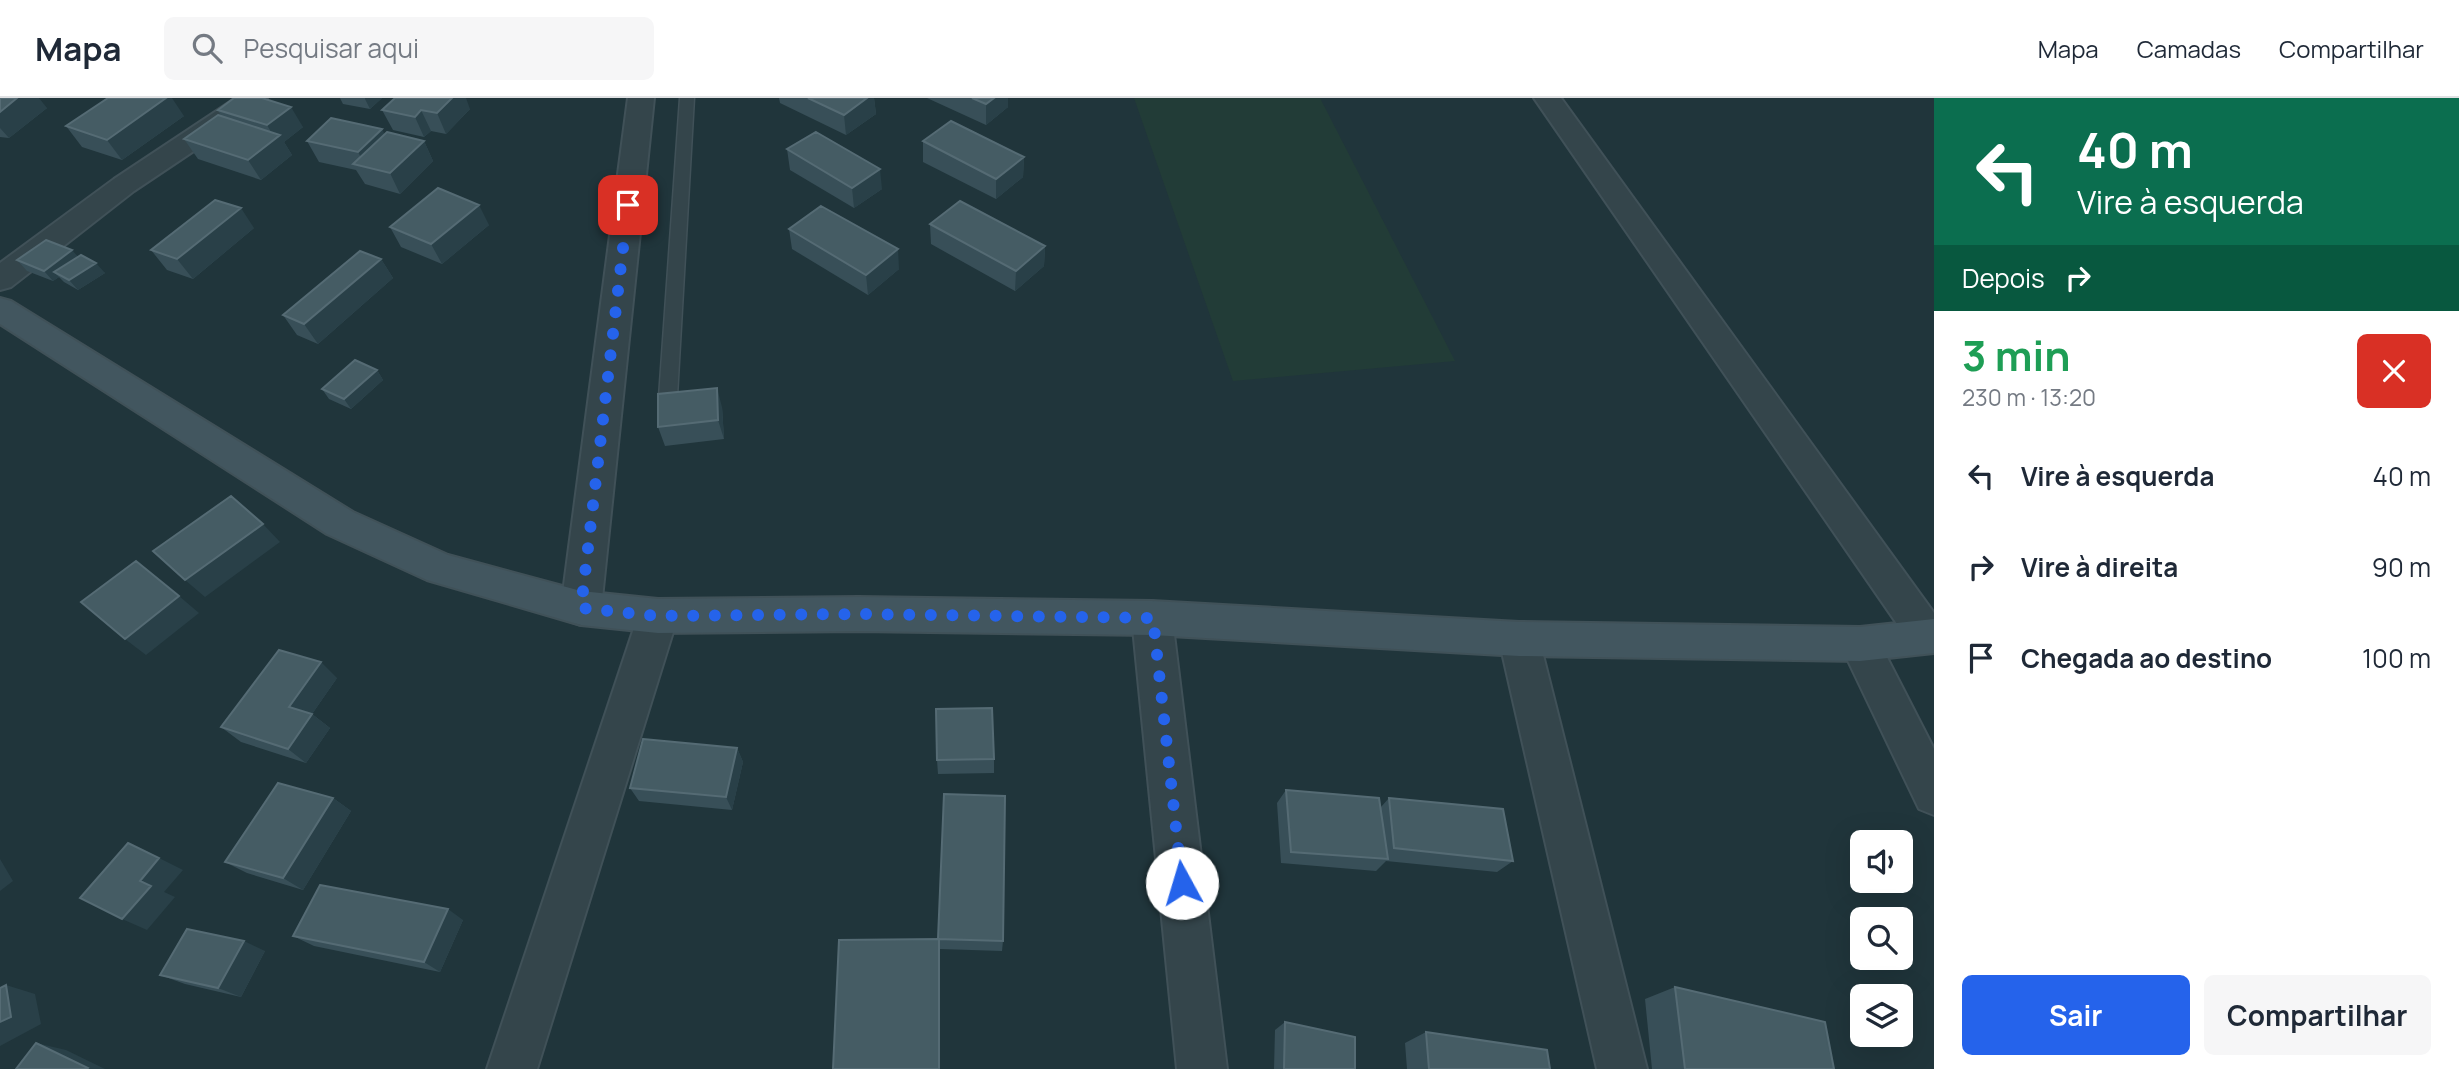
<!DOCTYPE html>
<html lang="pt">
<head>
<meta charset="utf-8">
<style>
	body { margin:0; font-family:Manrope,sans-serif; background:#f6f6f7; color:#1f2937; height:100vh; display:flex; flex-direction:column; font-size:26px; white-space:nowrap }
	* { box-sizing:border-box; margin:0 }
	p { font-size:23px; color:#747a83 }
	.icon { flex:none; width:38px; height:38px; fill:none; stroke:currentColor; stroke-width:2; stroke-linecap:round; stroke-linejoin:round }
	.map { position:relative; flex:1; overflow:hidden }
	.side { display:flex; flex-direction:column; background:#fff; width:525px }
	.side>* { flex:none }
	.banner { background:#0b6e4f; color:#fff; overflow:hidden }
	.buttons { position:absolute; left:1850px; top:732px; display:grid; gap:14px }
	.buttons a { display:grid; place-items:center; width:63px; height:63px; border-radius:10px; background:#fff; box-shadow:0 7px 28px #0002; font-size:35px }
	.pin { position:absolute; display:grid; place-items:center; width:60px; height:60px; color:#fff; margin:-30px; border-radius:14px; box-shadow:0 4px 10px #0006 }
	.me { position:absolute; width:77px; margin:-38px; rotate:354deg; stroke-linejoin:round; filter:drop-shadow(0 0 5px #0008) }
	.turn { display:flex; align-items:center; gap:24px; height:147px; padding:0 28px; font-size:32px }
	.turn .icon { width:91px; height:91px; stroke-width:2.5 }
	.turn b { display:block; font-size:49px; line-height:60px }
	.then { display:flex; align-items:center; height:66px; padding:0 28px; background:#0003; gap:14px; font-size:26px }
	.round { display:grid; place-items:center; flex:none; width:74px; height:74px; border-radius:10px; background:#f6f6f7 }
	.head { display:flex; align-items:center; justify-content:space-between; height:119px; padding:0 28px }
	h1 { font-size:42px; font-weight:700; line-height:52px; color:#1e9e55 }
	.button { display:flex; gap:14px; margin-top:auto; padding:14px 28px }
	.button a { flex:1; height:80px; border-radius:10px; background:#2563eb; color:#fff; font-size:28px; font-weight:700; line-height:80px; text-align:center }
	.button a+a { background:#f6f6f7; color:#1f2937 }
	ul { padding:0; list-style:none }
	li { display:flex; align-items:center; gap:21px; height:91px; padding:0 28px }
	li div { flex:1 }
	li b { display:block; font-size:26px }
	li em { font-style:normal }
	header { display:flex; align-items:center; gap:42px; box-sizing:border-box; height:98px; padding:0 35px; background:#fff; border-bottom:2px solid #e0e1e3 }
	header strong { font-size:33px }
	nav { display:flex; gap:38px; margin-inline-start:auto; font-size:24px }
	.search { width:490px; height:63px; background:#f6f6f7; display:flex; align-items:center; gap:18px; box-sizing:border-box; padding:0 24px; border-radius:10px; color:#747a83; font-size:26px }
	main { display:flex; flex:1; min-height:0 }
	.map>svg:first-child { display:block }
</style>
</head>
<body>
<header>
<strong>Mapa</strong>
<div class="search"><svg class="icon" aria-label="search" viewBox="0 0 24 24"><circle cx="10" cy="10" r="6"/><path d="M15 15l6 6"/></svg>Pesquisar aqui</div>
<nav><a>Mapa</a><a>Camadas</a><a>Compartilhar</a></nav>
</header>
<main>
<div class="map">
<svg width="1934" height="971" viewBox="0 0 1934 971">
	<rect width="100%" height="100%" fill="#20353b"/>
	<path fill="#223c37" d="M1134,0H1320L1455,263L1233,283Z"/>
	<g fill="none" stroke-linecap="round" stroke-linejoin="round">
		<g stroke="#405158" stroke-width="3">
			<path id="lane" d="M680,0H694L677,299L675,304H661L659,299Z"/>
		</g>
		<g stroke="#405158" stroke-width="4">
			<path id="street" d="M236,0H267L264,6L134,93L11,189L0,192V165L114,81Z
				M628,0H654L601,510L595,522L581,527L567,522L561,510Z
				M1534,0H1561L1934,515V552L1927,554L1913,549Z
				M658,501L672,506L678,518L537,971H487L638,518L644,506Z
				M1152,503L1166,508L1172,520L1227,971H1177L1132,520L1138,508Z
				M1519,524L1533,529L1539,541L1647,971H1597L1499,541L1505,529Z
				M1860,529L1874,534L1934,651V717L1919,711L1840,546L1846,534Z"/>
		</g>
		<g stroke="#405158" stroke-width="4">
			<path id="secondary" d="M0,200L11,203L353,414L448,457L581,493L658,501L858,499L1152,503L1519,524L1860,529L1934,521V555L1860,563L1519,558L1152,537L858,533L658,535L581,527L427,482L327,436L0,226Z"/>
		</g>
		<use href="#lane" fill="#34454b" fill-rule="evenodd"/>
		<use href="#street" fill="#34454b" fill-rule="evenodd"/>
		<use href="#secondary" fill="#42565f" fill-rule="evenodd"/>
	</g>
	<path fill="#384f58" d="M0,0L47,10L9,40L0,39Z
		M340,0H382L370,11L343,6Z
		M779,0H874L876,16L846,37L780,5Z
		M927,0H1008V9L986,27Z
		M470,11L446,36L431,33L424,39L393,32L382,12Z
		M218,12L303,29L284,44L292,57L261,82L198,61L184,41L221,18Z
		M184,18L122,62L82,49L66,28Z
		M385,37L424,43L433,63L400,96L365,86L356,72L319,64L307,43Z
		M923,43L1024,59L1023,79L996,101L923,64Z
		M787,51L882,91L854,110L790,72Z
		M930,126L1045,148L1044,168L1015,193L931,146Z
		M489,127L442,166L401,149L390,129Z
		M254,130L193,181L167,172L151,152Z
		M789,131L899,171L868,197L792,151Z
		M78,159L105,175L78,192L64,184L59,179L53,183L27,173L17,162Z
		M381,161L393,180L318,246L297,237L283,217Z
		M377,272L383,282L351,311L329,301L322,291Z
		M722,309L724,341L665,348L658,329Z
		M337,580L312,616L330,630L306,665L241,644L221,629Z
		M737,650L743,664L732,712L639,703L630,690Z
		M994,661V675L938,676L937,662Z
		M1286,692L1381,709L1389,700L1513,763L1497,774L1386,763L1376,773L1281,765L1277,705Z
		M333,700L351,713L303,792L247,775L225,764Z
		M463,822L440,874L314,848L293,838Z
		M938,841L1003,843L1002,853L940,851V971H833Z
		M265,853L241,899L185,886L160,877Z
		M1675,889L1834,971H1652L1645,901Z
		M1285,924L1355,971H1274L1275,932Z
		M1426,934L1550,971H1407L1405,945Z"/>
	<path fill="#294048" d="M17,0H39L47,10L9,40L0,30V14Z
		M166,0H172L184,18L122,62L107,42Z
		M365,0H382L370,11L365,1Z
		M452,0H466L470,11L446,36L437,15Z
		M867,0H874L876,16L846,37L844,17Z
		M994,0H1008V9L986,27V6Z
		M291,9L303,29L284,44L292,57L261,82L248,62L275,41L267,27Z
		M421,12L431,33L424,39L415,19Z
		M382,31L392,51L366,69L358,54Z
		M424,43L433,63L400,96L390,75Z
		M1024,59L1023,79L996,101V81Z
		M880,71L882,91L854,110L852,90Z
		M479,107L489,127L442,166L431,146Z
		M241,110L254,130L193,181L177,161Z
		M1045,148L1044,168L1015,193L1016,173Z
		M898,151L899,171L868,197L866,177Z
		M72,152L81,162L54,174L59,179L53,183L44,173Z
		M381,161L393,180L318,246L304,226Z
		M96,165L105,175L78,192L69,182Z
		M377,272L383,282L351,311L344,301Z
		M717,290L722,309L724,341L718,322Z
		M263,426L280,444L205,499L185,482Z
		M179,498L199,515L146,557L125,541Z
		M321,564L337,580L312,616L330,630L306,665L288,651L289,609Z
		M737,650L743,664L732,712L726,699Z
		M333,700L351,713L303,792L283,780Z
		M159,760L183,772L164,794L140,783Z
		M0,761L13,783L0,793Z
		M151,788L175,799L147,832L122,821Z
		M448,811L463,822L440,874L424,864Z
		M939,841L940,855V971H939Z
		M244,843L265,853L241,899L218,890Z
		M6,887L35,896L41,926L0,948V924Z
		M36,945L66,952L105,971H87Z"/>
	<path fill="#455c64" stroke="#556b74" stroke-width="2" d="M0,0H17L0,14Z
		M108,0H166L107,42L66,28Z
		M234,0H262L291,9L267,27L218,12Z
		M395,0H452L437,15L421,12L415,19L382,12Z
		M808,0H867L844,17Z
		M972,0H994L986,6Z
		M218,17L280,37L248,62L184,41Z
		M331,20L382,31L358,54L307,43Z
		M951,23L1024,59L996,81L923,43Z
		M387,34L424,43L390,75L353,66Z
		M816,34L880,71L852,90L787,51Z
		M438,90L479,107L431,146L390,129Z
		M215,102L241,110L177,161L151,152Z
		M960,103L1045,148L1016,173L930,126Z
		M821,108L898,151L866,177L789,131Z
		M46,142L72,152L44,173L17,162Z
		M360,153L381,161L304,226L283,217Z
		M81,157L96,165L69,182L54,174Z
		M355,262L377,272L344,301L322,291Z
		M717,290L718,322L658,329V296Z
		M231,398L263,426L185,482L153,453Z
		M136,463L179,498L125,541L81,504Z
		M279,552L321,564L289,609L312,616L288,651L221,629Z
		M992,610L994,661L937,662L936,611Z
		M643,641L737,650L726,699L630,690Z
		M278,685L333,700L283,780L225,764Z
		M1286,692L1379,700L1388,761L1291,754Z
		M944,696L1005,698L1003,843L938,841Z
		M1389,700L1503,711L1513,763L1394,750Z
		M128,745L159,760L140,783L151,788L122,821L80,800Z
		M320,787L448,811L424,864L293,838Z
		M187,831L244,843L218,890L160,877Z
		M939,841V971H833L839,842Z
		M6,887L11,919L0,924V890Z
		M1675,889L1825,924L1834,971H1685Z
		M1285,924L1355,939V971H1284Z
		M1426,934L1547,952L1550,971H1429Z
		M36,945L88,970L87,971H16Z"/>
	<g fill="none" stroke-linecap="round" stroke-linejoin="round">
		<path stroke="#2563eb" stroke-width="12" stroke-dasharray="0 21.6" d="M628,107L581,510L658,518L858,516L1153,520L1182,785"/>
	</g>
</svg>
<div class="buttons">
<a><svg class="icon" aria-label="sound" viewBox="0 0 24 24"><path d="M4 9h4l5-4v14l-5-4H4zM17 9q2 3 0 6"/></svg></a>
<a><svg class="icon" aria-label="search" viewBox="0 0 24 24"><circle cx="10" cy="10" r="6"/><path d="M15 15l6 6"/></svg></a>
<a><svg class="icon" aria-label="layers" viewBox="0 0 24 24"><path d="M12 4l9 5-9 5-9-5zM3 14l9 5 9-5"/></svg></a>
</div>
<div class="pin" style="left:628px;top:107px;background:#d93025"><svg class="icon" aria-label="arrive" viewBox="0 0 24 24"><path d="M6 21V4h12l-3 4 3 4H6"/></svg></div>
<svg class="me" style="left:1182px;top:785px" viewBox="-20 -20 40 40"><circle r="19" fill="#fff"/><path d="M0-13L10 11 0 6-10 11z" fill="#2563eb"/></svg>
</div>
<section class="side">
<div class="banner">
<div class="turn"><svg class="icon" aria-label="left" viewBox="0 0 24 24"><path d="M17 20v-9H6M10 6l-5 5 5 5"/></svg><div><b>40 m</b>Vire à esquerda</div></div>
<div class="then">Depois<svg class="icon" aria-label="right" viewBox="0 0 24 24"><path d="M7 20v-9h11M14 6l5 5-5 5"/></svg></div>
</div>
<div class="head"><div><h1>3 min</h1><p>230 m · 13:20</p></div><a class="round" style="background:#d93025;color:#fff"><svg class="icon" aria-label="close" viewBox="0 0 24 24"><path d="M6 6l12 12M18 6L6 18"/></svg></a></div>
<ul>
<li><svg class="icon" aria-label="left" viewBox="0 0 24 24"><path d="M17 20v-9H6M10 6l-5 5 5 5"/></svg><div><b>Vire à esquerda</b></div><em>40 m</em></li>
<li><svg class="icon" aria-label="right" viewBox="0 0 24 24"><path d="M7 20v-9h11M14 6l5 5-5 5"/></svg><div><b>Vire à direita</b></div><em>90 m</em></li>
<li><svg class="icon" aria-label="arrive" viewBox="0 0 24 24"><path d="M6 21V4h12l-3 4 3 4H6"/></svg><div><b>Chegada ao destino</b></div><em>100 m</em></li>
</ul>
<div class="button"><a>Sair</a><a>Compartilhar</a></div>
</section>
</main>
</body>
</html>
